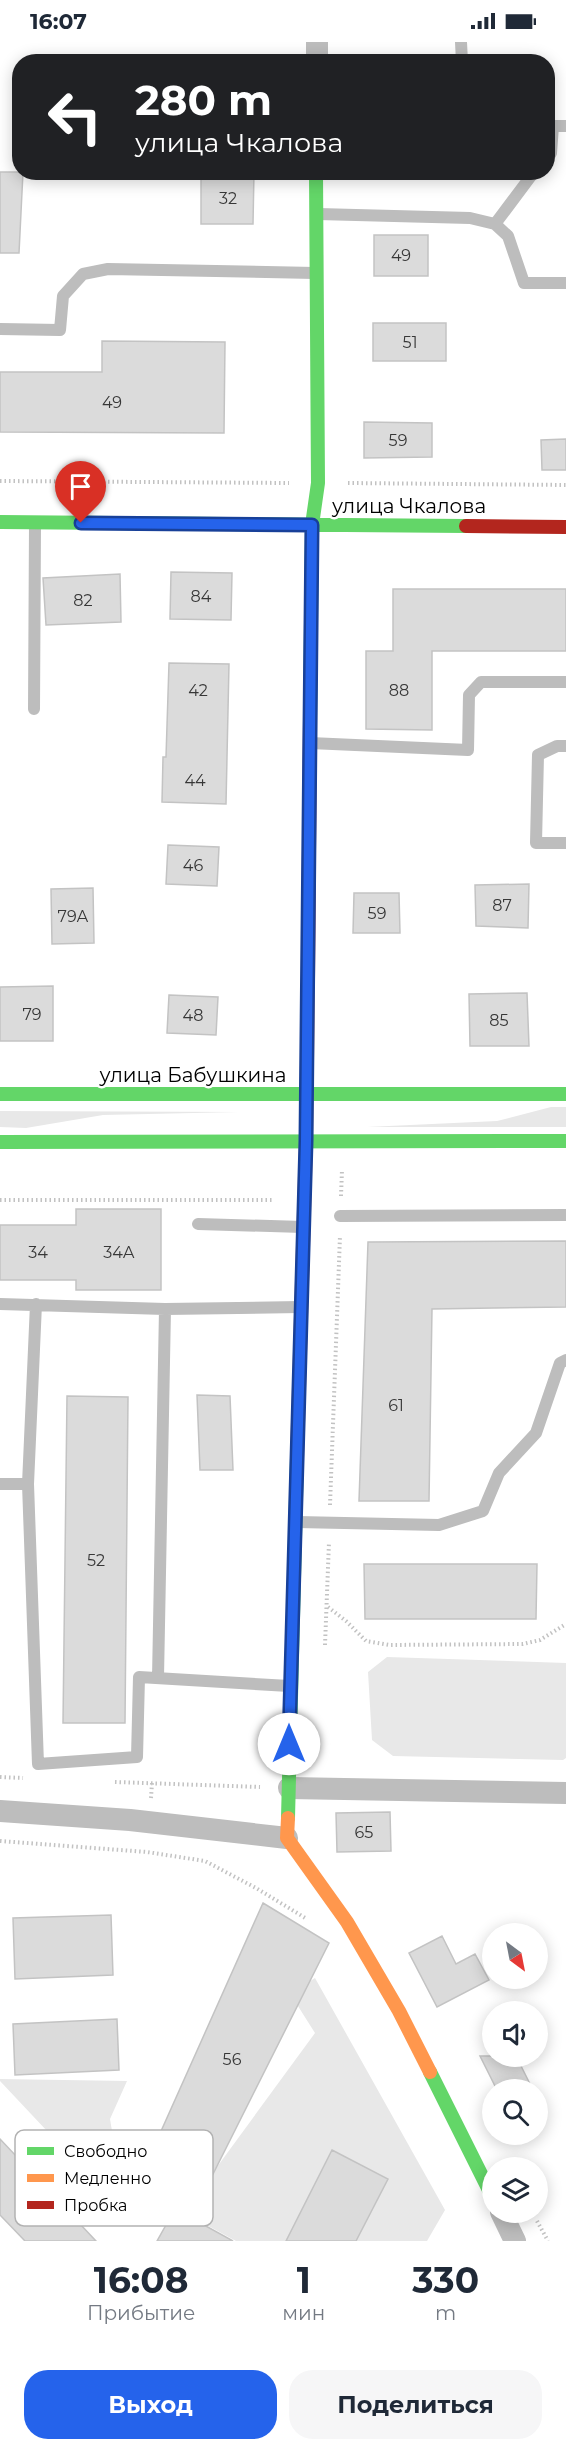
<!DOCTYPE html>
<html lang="ru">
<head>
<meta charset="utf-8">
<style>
	body { margin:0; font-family:Montserrat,sans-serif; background:#f6f6f7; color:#1f2937; height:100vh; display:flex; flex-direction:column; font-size:22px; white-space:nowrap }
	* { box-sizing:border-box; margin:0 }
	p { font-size:20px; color:#747a83 }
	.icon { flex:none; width:33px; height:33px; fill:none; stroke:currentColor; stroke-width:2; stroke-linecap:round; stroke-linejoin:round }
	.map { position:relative; height:2199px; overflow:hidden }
	.side { display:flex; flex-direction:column; background:#fff; flex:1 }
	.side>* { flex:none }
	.hud { position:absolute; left:12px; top:12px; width:543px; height:126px; border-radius:24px; box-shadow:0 3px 15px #0003; background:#202124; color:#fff; overflow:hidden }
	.needle { width:39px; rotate:148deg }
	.fabs { position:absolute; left:482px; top:1881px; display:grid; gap:12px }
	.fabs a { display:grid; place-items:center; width:66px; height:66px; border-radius:50%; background:#fff; box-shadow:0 3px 15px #0003; font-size:30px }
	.pin { position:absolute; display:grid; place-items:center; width:51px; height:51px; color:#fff; margin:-62px -26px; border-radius:50% 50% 50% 0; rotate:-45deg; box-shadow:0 0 6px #0007 }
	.pin .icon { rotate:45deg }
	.me { position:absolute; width:66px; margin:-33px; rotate:0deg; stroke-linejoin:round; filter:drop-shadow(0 0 4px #0008) }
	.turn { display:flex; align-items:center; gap:21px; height:126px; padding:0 24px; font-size:27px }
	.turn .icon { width:78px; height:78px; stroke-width:2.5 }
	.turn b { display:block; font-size:42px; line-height:51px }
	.eta { display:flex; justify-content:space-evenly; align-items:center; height:102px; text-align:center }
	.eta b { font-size:36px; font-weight:700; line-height:42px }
	.cta { display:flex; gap:12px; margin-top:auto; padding:12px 24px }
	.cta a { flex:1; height:69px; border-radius:24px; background:#2563eb; color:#fff; font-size:24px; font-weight:700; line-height:69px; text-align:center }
	.cta a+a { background:#f6f6f7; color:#1f2937 }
	.status { display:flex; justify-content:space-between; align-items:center; height:42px; padding:0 30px; background:#fff; direction:ltr }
	.status svg { height:16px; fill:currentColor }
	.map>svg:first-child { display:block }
</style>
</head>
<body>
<div class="status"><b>16:07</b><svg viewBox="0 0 49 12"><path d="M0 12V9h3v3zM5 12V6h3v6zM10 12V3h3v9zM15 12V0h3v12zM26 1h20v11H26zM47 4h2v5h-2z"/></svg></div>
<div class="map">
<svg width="566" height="2199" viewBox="0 0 566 2199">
	<rect width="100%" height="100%" fill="#fff"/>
	<path fill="#e8e8e8" d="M551,1065H566V1085H367L497,1079Z
		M0,1069L239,1070L103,1073L26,1086L0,1085Z
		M387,1615L566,1621V1716L563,1718L393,1714L372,1698L368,1630Z
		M315,1936L445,2168L427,2199H236L181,2169L79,2123L0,2039V2037L127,2039L110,2077L117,2119L195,2155L315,1991L296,1961L304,1943Z"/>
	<path fill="#dbdbdb" stroke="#c3c3c3" stroke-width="1.5" d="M0,130H23L19,211H0Z
		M201,130H254L253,182H201Z
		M374,193H428V234H374Z
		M373,281H446V319H373Z
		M102,299L225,300L224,391L0,390V330H102Z
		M364,380L432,381V415L364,416Z
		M566,397V428H542L541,398Z
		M171,530L232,531L231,578L170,577Z
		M120,532L121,580L46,583L43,536Z
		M393,547H566V609H432V688L366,687V609H393Z
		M169,621L229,622L226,762L162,760L163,715H166Z
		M168,803L219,805L217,844L166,842Z
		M529,842L528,886L476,884L475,843Z
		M93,846L94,901L52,902L51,847Z
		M354,851H399L400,891H353Z
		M53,944V999H0V945Z
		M527,951L529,1004H470L469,952Z
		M169,953L218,955L216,993L167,991Z
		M76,1167H161V1248H76V1238H0V1183H76Z
		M566,1199V1265L432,1267L429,1459H359L368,1200Z
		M197,1353L230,1354L233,1428H200Z
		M67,1354L128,1355L125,1681H63Z
		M364,1522H537L536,1577H365Z
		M390,1770L391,1809L337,1810L336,1771Z
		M263,1861L329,1901L198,2162L141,2134Z
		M111,1873L113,1933L15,1937L13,1876Z
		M442,1894L456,1922L475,1912L489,1938L437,1965L409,1911Z
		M117,1977L119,2028L15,2033L13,1982Z
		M480,2014H516L533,2048H497Z
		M0,2097L96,2199H25L0,2173Z
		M332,2108L388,2137L356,2199H286Z
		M175,2167L233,2199H157Z"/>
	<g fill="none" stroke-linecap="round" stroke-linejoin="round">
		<path stroke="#c2c2c2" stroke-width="4" stroke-dasharray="1.5 3" stroke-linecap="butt" d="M0,439L289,441
			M348,441L566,443
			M341,1154L342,1128
			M0,1158H274
			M330,1463L340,1194
			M328,1565L346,1579L366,1599L389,1603L523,1602L540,1598L566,1582
			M325,1603L329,1500
			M0,1735L23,1736
			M115,1740L260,1745
			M151,1756L152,1741
			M0,1799L147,1810L205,1819L256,1846L307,1877
			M537,2179L548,2199"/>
		<path stroke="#bdbdbd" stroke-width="12" d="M461,0L462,20
			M548,116L551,111L553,84H566
			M318,172L470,176L495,182L508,194L524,241H566
			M495,182L534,130
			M0,287L60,288L63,254L83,232L108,227L315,231
			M34,667L35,482
			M310,701L468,708L469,653L481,640H566
			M566,704H557L538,713L536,801H566
			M340,1174L566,1173
			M198,1182L303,1185
			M0,1262L165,1267L300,1265
			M36,1262L28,1442L38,1722L137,1715L139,1635L289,1644
			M0,1442H28
			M297,1480L439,1483L483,1469L499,1431L536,1391L560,1321L566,1318
			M158,1636L165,1267"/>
		<path stroke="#bdbdbd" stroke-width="22" d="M317,20V0
			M289,1746L566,1751
			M0,1769L130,1778L287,1796
			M501,2170L515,2199"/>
		<path stroke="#63d668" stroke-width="14" d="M0,480L466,484
			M310,678L312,483L318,441L316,130
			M0,1052H566
			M0,1100L566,1099
			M288,1776L297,1416
			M430,2030L492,2154"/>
		<path stroke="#ff974d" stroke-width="14" d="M297,1416L306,1099L308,938
			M288,1776L287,1796L347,1880L399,1969L430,2030"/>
		<path stroke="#b3261e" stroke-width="14" d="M466,484L566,485
			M308,938L310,678"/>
	</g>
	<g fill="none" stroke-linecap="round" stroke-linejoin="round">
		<g stroke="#184099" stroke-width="15">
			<path id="route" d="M81,481L312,483L306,1099L289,1702"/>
		</g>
		<use href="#route" stroke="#2563eb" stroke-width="10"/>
	</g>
	<g text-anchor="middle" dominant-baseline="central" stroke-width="5" stroke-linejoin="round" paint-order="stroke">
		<g font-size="16" fill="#373737">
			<text x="228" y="156">32</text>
			<text x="401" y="213">49</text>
			<text x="410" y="300">51</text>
			<text x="112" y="360">49</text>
			<text x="398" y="398">59</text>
			<text x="201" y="554">84</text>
			<text x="83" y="558">82</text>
			<text x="198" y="648">42</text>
			<text x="399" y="648">88</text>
			<text x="195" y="738">44</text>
			<text x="193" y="823">46</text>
			<text x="502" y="863">87</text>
			<text x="377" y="871">59</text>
			<text x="73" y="874">79А</text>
			<text x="32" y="972">79</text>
			<text x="193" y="973">48</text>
			<text x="499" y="978">85</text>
			<text x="38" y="1210">34</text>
			<text x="119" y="1210">34А</text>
			<text x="396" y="1363">61</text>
			<text x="96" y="1518">52</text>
			<text x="364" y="1790">65</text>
			<text x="232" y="2017">56</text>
		</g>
		<g font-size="20" fill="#000" stroke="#fff">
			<text x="409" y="464">улица Чкалова</text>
			<text x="193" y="1033">улица Бабушкина</text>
		</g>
	</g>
	<rect x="15" y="2088" width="198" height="96" rx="9" fill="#fff" stroke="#b2b2b2" stroke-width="1.5"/>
	<rect x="27" y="2105" width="27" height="8" fill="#63d668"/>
	<rect x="27" y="2132" width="27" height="8" fill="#ff974d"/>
	<rect x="27" y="2159" width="27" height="8" fill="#b3261e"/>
	<g font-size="16" fill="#000">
		<text x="64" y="2115">Свободно</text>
		<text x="64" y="2142">Медленно</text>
		<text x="64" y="2169">Пробка</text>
	</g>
</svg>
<div class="fabs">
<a><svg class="needle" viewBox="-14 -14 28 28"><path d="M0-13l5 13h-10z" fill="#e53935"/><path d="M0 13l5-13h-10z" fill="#747a83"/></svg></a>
<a><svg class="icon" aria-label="sound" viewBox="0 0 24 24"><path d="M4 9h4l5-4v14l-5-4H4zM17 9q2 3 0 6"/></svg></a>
<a><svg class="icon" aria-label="search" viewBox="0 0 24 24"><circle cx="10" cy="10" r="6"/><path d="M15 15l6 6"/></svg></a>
<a><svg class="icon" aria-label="layers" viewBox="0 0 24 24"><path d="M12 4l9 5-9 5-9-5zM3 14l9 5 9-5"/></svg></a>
</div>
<div class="pin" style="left:81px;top:481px;background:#d93025"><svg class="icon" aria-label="arrive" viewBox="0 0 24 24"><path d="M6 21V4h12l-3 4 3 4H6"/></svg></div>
<svg class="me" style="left:289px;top:1702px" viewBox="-20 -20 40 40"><circle r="19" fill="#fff"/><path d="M0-13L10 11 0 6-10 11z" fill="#2563eb"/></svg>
<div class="hud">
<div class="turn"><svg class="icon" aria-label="left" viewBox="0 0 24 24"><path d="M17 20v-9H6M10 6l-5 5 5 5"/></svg><div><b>280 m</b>улица Чкалова</div></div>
</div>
</div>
<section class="side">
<div class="eta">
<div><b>16:08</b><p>Прибытие</p></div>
<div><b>1</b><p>мин</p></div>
<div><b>330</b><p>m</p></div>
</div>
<div class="cta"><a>Выход</a><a>Поделиться</a></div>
</section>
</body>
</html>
